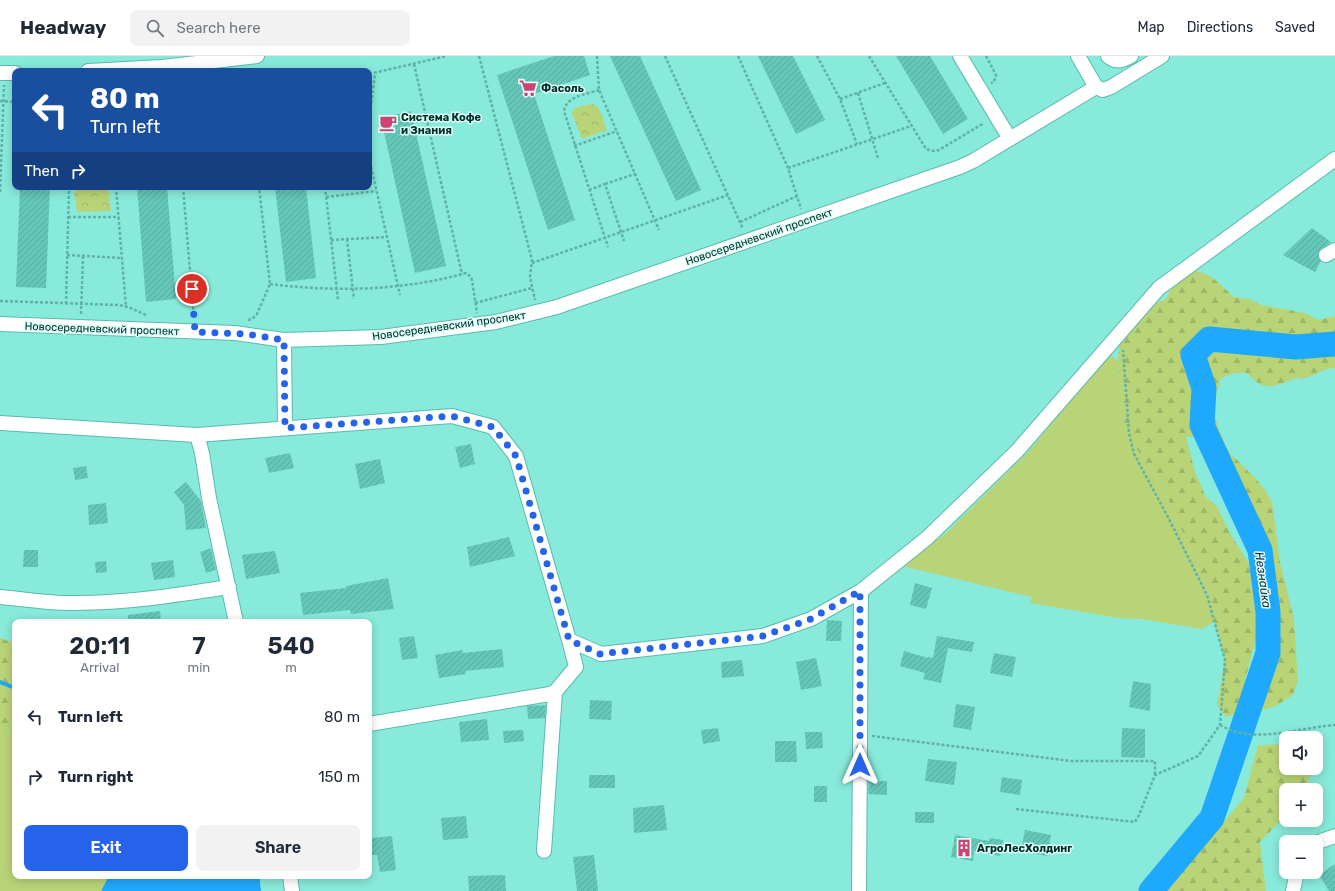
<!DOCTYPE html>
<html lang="en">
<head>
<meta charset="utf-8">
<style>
	body { margin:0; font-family:Rubik,sans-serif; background:#f2f2f3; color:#1f2937; height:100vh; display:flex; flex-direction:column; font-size:15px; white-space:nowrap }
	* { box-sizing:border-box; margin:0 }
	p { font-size:13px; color:#747a83 }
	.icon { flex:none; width:22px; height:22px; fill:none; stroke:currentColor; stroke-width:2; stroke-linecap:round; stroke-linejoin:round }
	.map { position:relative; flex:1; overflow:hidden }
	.drawer { position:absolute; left:12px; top:563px; width:360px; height:260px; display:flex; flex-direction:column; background:#fff; border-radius:8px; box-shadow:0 2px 10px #0003 }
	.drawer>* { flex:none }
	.top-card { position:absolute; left:12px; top:12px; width:360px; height:122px; border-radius:8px; box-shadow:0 2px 10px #0003; background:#1a4fa0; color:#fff; overflow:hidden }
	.fabs { position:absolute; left:1279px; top:675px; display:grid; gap:8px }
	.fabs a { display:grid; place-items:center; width:44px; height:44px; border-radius:8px; background:#fff; box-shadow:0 2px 10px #0003; font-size:20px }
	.pin { position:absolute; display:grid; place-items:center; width:34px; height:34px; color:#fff; margin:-17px; border:2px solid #fff; border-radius:50%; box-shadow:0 1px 4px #0007 }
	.me { position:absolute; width:44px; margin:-22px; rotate:0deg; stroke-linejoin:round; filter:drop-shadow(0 0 3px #0008) }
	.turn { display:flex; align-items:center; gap:14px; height:84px; padding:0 12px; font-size:18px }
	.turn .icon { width:52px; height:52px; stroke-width:2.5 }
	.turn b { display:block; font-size:28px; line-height:34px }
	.then { display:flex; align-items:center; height:38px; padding:0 12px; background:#0003; gap:8px; font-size:15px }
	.eta { display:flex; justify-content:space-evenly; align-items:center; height:68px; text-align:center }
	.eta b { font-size:24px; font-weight:600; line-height:28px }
	.action { display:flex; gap:8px; margin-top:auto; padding:8px 12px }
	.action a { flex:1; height:46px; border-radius:8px; background:#2563eb; color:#fff; font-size:16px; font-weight:600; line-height:46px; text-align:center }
	.action a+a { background:#f2f2f3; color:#1f2937 }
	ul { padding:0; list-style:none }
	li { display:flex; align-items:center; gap:12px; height:60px; padding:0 12px }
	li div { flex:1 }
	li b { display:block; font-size:15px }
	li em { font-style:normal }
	header { display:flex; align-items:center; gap:24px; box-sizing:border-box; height:56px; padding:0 20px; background:#fff; border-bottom:1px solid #e0e1e3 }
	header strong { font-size:19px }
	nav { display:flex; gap:22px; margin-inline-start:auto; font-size:14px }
	.search { width:280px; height:36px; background:#f2f2f3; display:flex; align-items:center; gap:10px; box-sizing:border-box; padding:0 14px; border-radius:8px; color:#747a83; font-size:15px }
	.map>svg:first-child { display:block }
</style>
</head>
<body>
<header>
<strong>Headway</strong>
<div class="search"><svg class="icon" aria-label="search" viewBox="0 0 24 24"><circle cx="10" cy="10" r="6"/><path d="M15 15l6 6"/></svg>Search here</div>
<nav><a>Map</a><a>Directions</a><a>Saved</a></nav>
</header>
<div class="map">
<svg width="1335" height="835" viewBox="0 0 1335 835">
	<defs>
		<pattern id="forest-firs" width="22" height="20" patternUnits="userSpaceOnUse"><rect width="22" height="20" fill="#b9d477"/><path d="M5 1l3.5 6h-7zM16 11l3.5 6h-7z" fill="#9db667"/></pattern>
		<pattern id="park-crowns" width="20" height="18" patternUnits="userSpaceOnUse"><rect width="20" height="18" fill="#b9d477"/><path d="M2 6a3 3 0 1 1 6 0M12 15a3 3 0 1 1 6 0" fill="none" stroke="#9db667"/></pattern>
		<pattern id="building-hatch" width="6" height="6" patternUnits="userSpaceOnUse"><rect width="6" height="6" fill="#65c7b8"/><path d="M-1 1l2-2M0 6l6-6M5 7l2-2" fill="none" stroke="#56ab9e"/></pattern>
	</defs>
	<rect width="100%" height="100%" fill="#88eada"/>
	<path fill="#b9d477" d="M1110,298L1117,305L1126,378L1161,427L1207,531L1215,566L1201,573L1142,563L1119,562L1030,547L1032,541L902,510L946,477L1028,396Z
		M0,669L15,678V820H109L101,835H0Z"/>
	<path fill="url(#forest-firs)" d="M1193,213L1212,221L1234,241L1249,243L1262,249L1305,257L1318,264L1335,260V312C1324,312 1316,319 1306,322C1301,323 1296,321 1291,324C1270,332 1263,335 1247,317H1235L1221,322L1218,334L1211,346L1214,360L1228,395L1257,424L1266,435L1272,446L1280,506L1294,563L1298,626L1293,639L1276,650L1259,655L1254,643L1262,621L1266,526L1252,494L1251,466L1218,421L1197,380L1186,381L1195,416L1206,441L1217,450L1231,479L1253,514L1256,582L1236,658L1226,661L1217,649L1225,603L1215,566L1207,531L1161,427L1126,378L1117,305L1121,282L1153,248L1166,243L1172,230Z
		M0,582L15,587V678L0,669Z
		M1286,688V712H1312L1306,734H1286V759L1260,786L1266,835H1165L1244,742L1258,689Z"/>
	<path fill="url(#park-crowns)" d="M590,48C601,47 603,65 607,74L582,83L573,60H572C571,51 582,50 590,48Z
		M79,131H108L111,155L77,156L74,137Z"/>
	<path fill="#1fa9fc" d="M109,820H260V827L261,835H101Z"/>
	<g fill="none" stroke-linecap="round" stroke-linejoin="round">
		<path stroke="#1fa9fc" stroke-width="4" d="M0,626L15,632"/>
		<path stroke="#1fa9fc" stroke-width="25" d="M1151,835L1212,762L1268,597V556L1260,494L1202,369L1204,332L1193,299L1209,283L1296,291L1335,288"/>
	</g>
	<path fill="url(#building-hatch)" d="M554,0H584L590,19L534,38L575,164L548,174L497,19Z
		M610,0H640L701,134L676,145Z
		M758,0H793L825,64L796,78Z
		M896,0H930L968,63L943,78Z
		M411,55L446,210L415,217L381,62Z
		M20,131H50L46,232L16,231Z
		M137,131H167L176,243L146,246Z
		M275,131H306L316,222L286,226Z
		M1312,172L1331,186L1319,195L1318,199L1321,205L1315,216L1283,199Z
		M471,388L475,408L460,412L455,391Z
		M290,397L294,412L269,417L265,402Z
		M380,403L385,427L360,433L355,408Z
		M86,410L88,422L75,424L73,412Z
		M186,426L201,445L206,472L186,474L184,449L174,436Z
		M106,447L108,467L89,469L88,449Z
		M509,481L515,500L470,511L467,491Z
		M211,492L216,514L206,517L200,496Z
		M24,494H38V511H23Z
		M275,495L280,517L246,523L242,499Z
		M173,504L175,521L154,524L151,507Z
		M106,505L107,516L96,517L95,506Z
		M388,522L394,553L351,558L350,554L303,559L300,537L346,532V530Z
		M915,527L932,532L926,553L910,549Z
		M160,555L161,566H128V559Z
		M827,564L842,565L841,585H826Z
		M414,580L418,602L402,604L399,582Z
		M937,580L974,586L972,596L948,592L941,627L923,623L925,617L900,610L904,595L928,602V601L933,602Z
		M502,593L504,611L465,615L466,618L439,622L435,599L462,594L463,597Z
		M994,597L1016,601L1012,621L990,617Z
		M816,602L822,630L801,634L796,606Z
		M742,604L744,620L722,622L721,606Z
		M1133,625L1151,628L1150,655L1129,651Z
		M590,644L612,645L611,664L589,663Z
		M956,648L975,651L971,674L953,671Z
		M546,649L545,662L528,663L527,650Z
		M487,663L489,684L461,686L459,666Z
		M718,672L720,685L703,688L701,674Z
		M1122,672L1145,673V702L1121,701Z
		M523,674L524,685L504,687L503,675Z
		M805,676H822L823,692L806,693Z
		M775,685H796L797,706H775Z
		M928,703L957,706L954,729L925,725Z
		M589,719H615V732H589Z
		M1002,721L1022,724L1020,739L1000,736Z
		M869,725H887V739L868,738Z
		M814,730H827V746H814Z
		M664,749L667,774L634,777L633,752Z
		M915,756H934V767H915Z
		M466,760L468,782L443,784L441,762Z
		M1025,774L1051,779L1047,800L1021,795Z
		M955,779L989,785L990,782L1003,784L1000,800L974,795L973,805L951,801Z
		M392,780L396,814L380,816L377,799H372L371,782Z
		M594,799L598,835H577L573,801Z
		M1335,808V835H1329L1319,819Z
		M505,819L506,835H469L468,820Z"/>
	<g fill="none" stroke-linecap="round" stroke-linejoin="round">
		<g stroke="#59bbad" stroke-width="16">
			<path id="minor" d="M960,0L1010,83
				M1108,0C1116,7 1122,5 1131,0
				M88,15L162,11L257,0
				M0,17H15
				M1096,31L1103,34L1111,31L1162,0
				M1326,199L1335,194
				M0,268L235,277L284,284L381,281L496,266L557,251L960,111L973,105L1096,31L1078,0
				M284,284L285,372
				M0,367L197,379L452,360L493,371L516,400L569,584L601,598L763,580L811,563L861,535L927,482L1017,395L1159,232L1335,103
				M197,379L202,397L209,442L236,566
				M0,541C25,543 51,548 76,547C128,547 178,539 229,531
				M369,668L550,638L555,636L576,611L569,584
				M1316,788L1318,786L1335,780
				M544,795L555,636
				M290,820L292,835
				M859,835L861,535
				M1293,835L1297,816"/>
		</g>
		<path stroke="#5fb2a5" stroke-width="2.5" stroke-dasharray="3 2" stroke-linecap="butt" d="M479,0L532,204L530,221L535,244
			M597,0L599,34L659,174
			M665,0L743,173
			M738,0L788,112L801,153
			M817,0L840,43L857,88
			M869,0L926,93L934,95L939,94L984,67
			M986,0L996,19L994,26L991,27
			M414,8L462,218
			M369,18L447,0
			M599,34C587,38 566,40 564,55L608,191
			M858,37L878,102
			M840,43L885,27
			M0,45L15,46
			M369,67L375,17
			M574,90L617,75
			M369,101L400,239
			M788,112L911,70
			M605,128L635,118
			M116,131L126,251
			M183,131L194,262
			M325,131L338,244
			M589,134L605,128L624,185
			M0,136L4,29
			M326,141L376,135
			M68,161H119
			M740,166L797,140
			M347,183L354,243
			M331,184L387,181
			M67,199L122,202
			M532,207L728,139
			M270,228C335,236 402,235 466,217L471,221L472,224L477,257
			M0,245L119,249L128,251L146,259
			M475,247L532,232
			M66,248L69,131
			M81,258L83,200
			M248,264L252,263L257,258L270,228L259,131
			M1220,669C1224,671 1229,674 1234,675C1265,685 1304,671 1335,669
			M872,680L1071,705H1155V719
			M1016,753L1135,766L1139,759L1155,719L1198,700L1220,669L1225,604L1207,539L1169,463L1134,398L1129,377L1123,294"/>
		<use href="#minor" stroke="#fff" stroke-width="14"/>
	</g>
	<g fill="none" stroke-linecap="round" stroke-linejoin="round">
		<path stroke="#2563eb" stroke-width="7" stroke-dasharray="0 12.6" d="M192,233L195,276L247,278L284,284L285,372L452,360L493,371L516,400L569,584L600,598L763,580L811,563L860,535V709"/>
	</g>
	<defs>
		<g id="supermarket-bare" transform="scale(1.38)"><path d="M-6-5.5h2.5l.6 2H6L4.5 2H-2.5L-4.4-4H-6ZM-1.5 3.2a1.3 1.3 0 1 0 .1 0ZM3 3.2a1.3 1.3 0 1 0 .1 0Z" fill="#ce4274" stroke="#dbfff8" stroke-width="2.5" paint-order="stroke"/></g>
		<g id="cafe-bare" transform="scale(1.38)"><path d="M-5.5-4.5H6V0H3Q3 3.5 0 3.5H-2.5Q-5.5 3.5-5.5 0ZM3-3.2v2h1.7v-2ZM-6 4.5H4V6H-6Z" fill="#ce4274" stroke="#dbfff8" stroke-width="2.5" paint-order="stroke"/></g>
		<g id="building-bare" transform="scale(1.38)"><path d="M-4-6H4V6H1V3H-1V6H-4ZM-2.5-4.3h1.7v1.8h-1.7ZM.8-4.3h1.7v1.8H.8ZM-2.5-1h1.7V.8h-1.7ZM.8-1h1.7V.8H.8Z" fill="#ce4274" stroke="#dbfff8" stroke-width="2.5" paint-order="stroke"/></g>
	</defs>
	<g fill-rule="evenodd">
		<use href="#supermarket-bare" x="528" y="32"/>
		<use href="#cafe-bare" x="388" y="67"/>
		<use href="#building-bare" x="964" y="792"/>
	</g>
	<g text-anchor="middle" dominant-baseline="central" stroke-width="3" stroke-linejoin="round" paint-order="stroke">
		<g font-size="11" font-weight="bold" fill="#012e28" stroke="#dbfff8" text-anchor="start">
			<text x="541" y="32">Фасоль</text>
			<text x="401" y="61">Система Кофе<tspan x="401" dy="13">и Знания</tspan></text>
			<text x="977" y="792">АгроЛесХолдинг</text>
		</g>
		<g font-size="11" fill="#012e28" stroke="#dbfff8">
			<text transform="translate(759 181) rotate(-19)">Новосередневский проспект</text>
			<text transform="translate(449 270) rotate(-8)">Новосередневский проспект</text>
			<text transform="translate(102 273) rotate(2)">Новосередневский проспект</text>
		</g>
		<g font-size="12" font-style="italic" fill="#172b3a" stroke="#dbfff8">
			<text transform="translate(1263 524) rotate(82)">Незнайка</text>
		</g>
	</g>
</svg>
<div class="fabs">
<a><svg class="icon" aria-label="sound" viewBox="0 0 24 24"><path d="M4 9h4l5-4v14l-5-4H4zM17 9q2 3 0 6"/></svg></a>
<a>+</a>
<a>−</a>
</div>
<div class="pin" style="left:192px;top:233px;background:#d93025"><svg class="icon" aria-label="arrive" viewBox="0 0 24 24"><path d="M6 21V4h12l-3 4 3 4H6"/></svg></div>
<svg class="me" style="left:860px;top:709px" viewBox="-20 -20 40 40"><path d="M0-17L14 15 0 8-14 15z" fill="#2563eb" stroke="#fff" stroke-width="4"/></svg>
<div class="top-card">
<div class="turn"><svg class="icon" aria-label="left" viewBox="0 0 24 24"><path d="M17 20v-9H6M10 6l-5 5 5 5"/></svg><div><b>80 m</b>Turn left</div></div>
<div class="then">Then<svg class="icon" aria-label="right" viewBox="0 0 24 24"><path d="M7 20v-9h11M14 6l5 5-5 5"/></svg></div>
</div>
<section class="drawer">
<div class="eta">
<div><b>20:11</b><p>Arrival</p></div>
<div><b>7</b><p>min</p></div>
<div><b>540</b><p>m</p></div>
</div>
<ul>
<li><svg class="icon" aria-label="left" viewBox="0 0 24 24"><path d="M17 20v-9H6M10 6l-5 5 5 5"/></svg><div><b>Turn left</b></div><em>80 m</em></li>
<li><svg class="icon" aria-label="right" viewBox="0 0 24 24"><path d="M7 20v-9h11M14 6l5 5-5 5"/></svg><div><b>Turn right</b></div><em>150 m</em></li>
</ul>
<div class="action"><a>Exit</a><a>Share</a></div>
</section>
</div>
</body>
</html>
